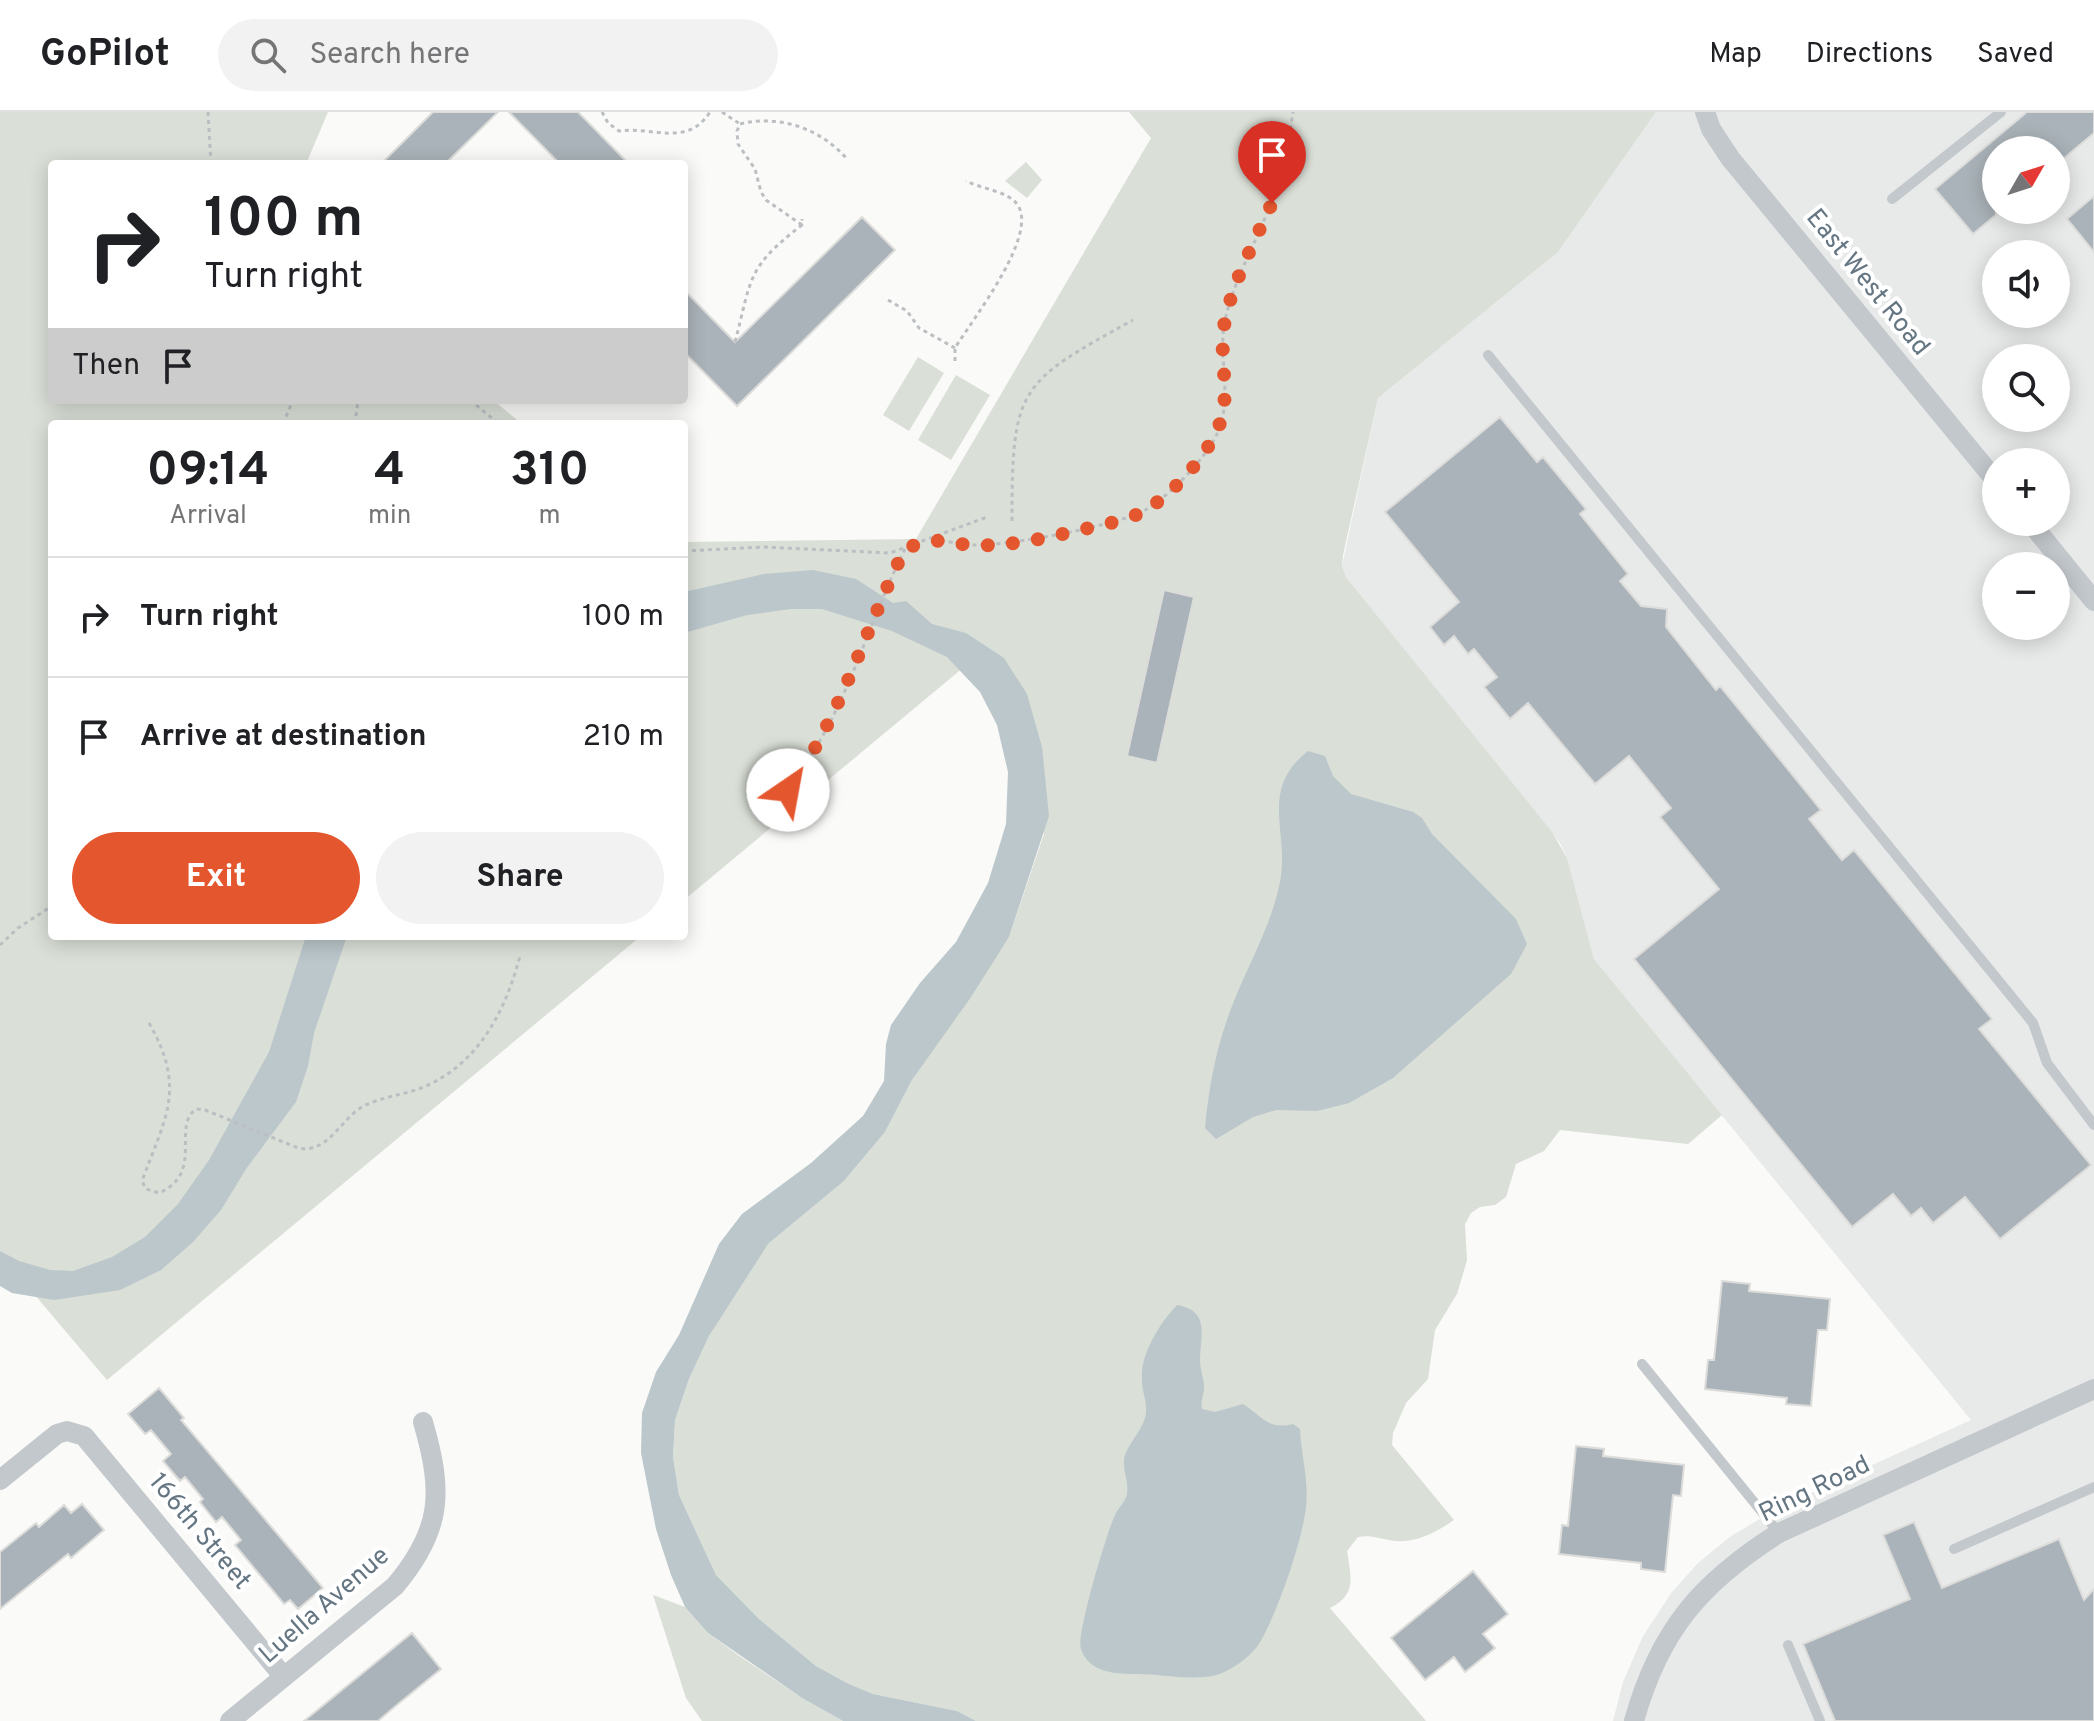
<!DOCTYPE html>
<html lang="en">
<head>
<meta charset="utf-8">
<style>
	body { margin:0; font-family:Overpass,sans-serif; background:#f2f2f2; color:#202124; height:100vh; display:flex; flex-direction:column; font-size:30px; white-space:nowrap }
	* { box-sizing:border-box; margin:0 }
	p { font-size:26px; color:#757577 }
	.icon { flex:none; width:44px; height:44px; fill:none; stroke:currentColor; stroke-width:2; stroke-linecap:round; stroke-linejoin:round }
	.map { position:relative; flex:1; overflow:hidden }
	.panel { position:absolute; left:48px; top:308px; width:640px; height:520px; display:flex; flex-direction:column; background:#fff; border-radius:8px; box-shadow:0 4px 20px #0003 }
	.panel>* { flex:none }
	.top-card { position:absolute; left:48px; top:48px; width:640px; height:244px; border-radius:8px; box-shadow:0 4px 20px #0003; background:#fff; color:#202124; overflow:hidden }
	.needle { width:52px; rotate:51deg }
	.fabs { position:absolute; left:1982px; top:24px; display:grid; gap:16px }
	.fabs a { display:grid; place-items:center; width:88px; height:88px; border-radius:50%; background:#fff; box-shadow:0 4px 20px #0003; font-size:40px }
	.pin { position:absolute; display:grid; place-items:center; width:68px; height:68px; color:#fff; margin:-82px -34px; border-radius:50% 50% 50% 0; rotate:-45deg; box-shadow:0 0 8px #0007 }
	.pin .icon { rotate:45deg }
	.me { position:absolute; width:88px; margin:-44px; rotate:33deg; stroke-linejoin:round; filter:drop-shadow(0 0 6px #0008) }
	.turn { display:flex; align-items:center; gap:28px; height:168px; padding:0 24px; font-size:36px }
	.turn .icon { width:104px; height:104px; stroke-width:2.5 }
	.turn b { display:block; font-size:56px; line-height:68px }
	.then { display:flex; align-items:center; height:76px; padding:0 24px; background:#0003; gap:16px; font-size:30px }
	.eta { display:flex; justify-content:space-evenly; align-items:center; height:136px; text-align:center }
	.eta b { font-size:48px; font-weight:700; line-height:56px }
	.primary-button { display:flex; gap:16px; margin-top:auto; padding:16px 24px }
	.primary-button a { flex:1; height:92px; border-radius:48px; background:#e4572e; color:#fff; font-size:32px; font-weight:700; line-height:92px; text-align:center }
	.primary-button a+a { background:#f2f2f2; color:#202124 }
	ul { padding:0; list-style:none }
	li { display:flex; align-items:center; gap:24px; height:120px; padding:0 24px; border-top:2px solid #e0e0e0 }
	li div { flex:1 }
	li b { display:block; font-size:30px }
	li em { font-style:normal }
	header { display:flex; align-items:center; gap:48px; box-sizing:border-box; height:112px; padding:0 40px; background:#fff; border-bottom:2px solid #e0e0e0 }
	header strong { font-size:38px }
	nav { display:flex; gap:44px; margin-inline-start:auto; font-size:28px }
	.search { width:560px; height:72px; background:#f2f2f2; display:flex; align-items:center; gap:20px; box-sizing:border-box; padding:0 28px; border-radius:44px; color:#757577; font-size:30px }
	.map>svg:first-child { display:block }
</style>
</head>
<body>
<header>
<strong>GoPilot</strong>
<div class="search"><svg class="icon" aria-label="search" viewBox="0 0 24 24"><circle cx="10" cy="10" r="6"/><path d="M15 15l6 6"/></svg>Search here</div>
<nav><a>Map</a><a>Directions</a><a>Saved</a></nav>
</header>
<div class="map">
<svg width="2094" height="1609" viewBox="0 0 2094 1609">
	<rect width="100%" height="100%" fill="#fafaf8"/>
	<path fill="#e8e9e9" fill-rule="evenodd" d="M1656,0H2094V1609H1613L1623,1570L1643,1524L1672,1480L1698,1451L1731,1424L1780,1395L1971,1308L1594,847L1567,746L1560,731L1346,465L1342,454L1378,286L1558,140ZM1996,38H2056V98H1996ZM1996,142H2056V202H1996ZM1996,246H2056V306H1996ZM1996,350H2056V410H1996ZM1996,454H2056V514H1996Z"/>
	<path fill="#dadfd7" d="M0,0H328L306,52H52V288H493L522,312H52V824H641L107,1268L0,1142Z
		M1129,0H1656L1558,140L1378,286L1343,443L1342,454L1346,465L1552,720L1567,746L1594,847L1722,1003L1688,1032L1560,1018L1544,1039L1516,1052L1506,1085L1495,1093L1480,1095L1471,1101L1465,1112L1467,1148L1457,1182L1435,1218L1428,1267L1406,1291L1393,1321L1392,1333L1454,1408C1435,1421 1413,1433 1389,1428C1377,1426 1370,1423 1358,1425L1347,1439C1351,1465 1357,1483 1330,1496L1426,1609H976L957,1599L873,1582L847,1571L816,1554L759,1507L716,1463L679,1383L673,1345L675,1308L689,1267L709,1224L743,1167L768,1132L844,1069L885,1020L912,968L1009,825L1044,722L988,535L684,788V430L916,427L1151,26Z
		M1026,50L1042,68L1027,86L1005,69Z
		M918,245L944,261L909,319L883,303Z
		M956,263L990,283L951,348L918,328Z
		M653,1483L685,1495L708,1521L738,1543L802,1586L843,1609H702L686,1586Z"/>
	<path fill="#bbc7cb" d="M813,458L856,467L893,491L906,489L932,512L966,521L1004,546L1027,582L1042,635L1049,704L1009,825L971,885L912,968L885,1020L844,1069L768,1132L709,1224L689,1267L675,1308L673,1345L679,1383L716,1463L759,1507L816,1554L847,1571L873,1582L957,1599L976,1609H843L802,1586L708,1521L685,1495L671,1463L656,1417L641,1341L642,1301L656,1260L679,1223L719,1132L742,1102L811,1051L863,1004L884,969L886,932L891,913L920,871L956,830L988,771L1006,712L1008,660L997,613L980,580L947,545L892,519L822,497H791L747,503L684,521V480L764,462Z
		M1308,639L1325,644L1333,664L1351,682L1413,700L1422,706L1432,722L1516,807L1527,832L1511,862L1393,966L1349,991L1317,999L1276,998L1253,1005L1216,1027L1205,1016C1208,982 1215,941 1227,908C1243,860 1270,820 1280,770C1290,720 1258,678 1308,639Z
		M306,824H347L314,921L308,954L296,990L246,1057L221,1098L193,1130L161,1158L120,1178L54,1188L12,1181L0,1174V1139L19,1149L50,1158L73,1159L112,1145L145,1125L178,1092L209,1048L269,940Z
		M1177,1193C1211,1199 1200,1224 1200,1248C1200,1257 1203,1264 1204,1273C1205,1281 1200,1288 1202,1297L1215,1300L1243,1292C1263,1305 1268,1318 1293,1312L1300,1317C1301,1343 1309,1368 1306,1395C1302,1430 1277,1502 1259,1532C1250,1545 1231,1559 1216,1563C1192,1569 1161,1562 1137,1562C1116,1562 1089,1561 1081,1537C1076,1523 1107,1420 1115,1403C1118,1396 1126,1389 1127,1382C1129,1372 1124,1362 1124,1352C1123,1337 1139,1323 1144,1309C1150,1293 1142,1283 1142,1268C1140,1242 1160,1211 1177,1193Z"/>
	<path fill="#aab3b9" stroke="#dcdcda" stroke-width="2" d="M433,0H498L445,52H381Z
		M509,0H578L629,52H560Z
		M2027,0H2094V21L2056,53V38H1996V103L1973,122L1935,77Z
		M2094,84V140L2067,107Z
		M862,105L895,138L737,294L684,240V178L735,230Z
		M1500,305L1537,350L1543,345L1586,397L1580,402L1628,462L1620,469L1641,494L1667,497L1666,515L1716,578L1720,574L1821,698L1809,707L1842,748L1854,738L1992,907L1979,917L2091,1053L2000,1127L1965,1085L1933,1111L1921,1096L1911,1104L1893,1082L1852,1115L1634,847L1719,777L1660,705L1671,696L1629,644L1595,672L1528,591L1510,607L1484,575L1497,565L1474,537L1468,542L1454,524L1444,533L1430,515L1459,490L1385,400Z
		M1164,478L1194,485L1157,651L1127,644Z
		M1722,1169L1750,1172L1749,1179L1830,1187L1827,1218H1818L1811,1294L1786,1292L1787,1286L1705,1277L1708,1248H1714Z
		M159,1276L184,1306L181,1308L323,1476L298,1497L290,1488L284,1492L235,1433L241,1428L222,1405L216,1410L200,1390L203,1387L185,1365L180,1369L163,1349L171,1342L151,1318L145,1322L128,1302Z
		M1576,1334L1604,1337L1603,1344L1684,1353L1681,1384L1673,1383L1665,1460L1641,1457V1451L1559,1442L1562,1413L1568,1414Z
		M82,1392L104,1418L71,1446L68,1442L0,1497V1440L36,1411L39,1415L64,1393L71,1401Z
		M1914,1410L1942,1476L2059,1427L2084,1488L2094,1477V1609H1835L1803,1532L1910,1487L1883,1423Z
		M1473,1459L1508,1502L1483,1522L1495,1536L1465,1560L1454,1545L1425,1568L1391,1526Z
		M412,1521L441,1557L398,1592L378,1609H304Z"/>
	<g fill="none" stroke-linecap="round" stroke-linejoin="round">
		<path stroke="#bbbfc2" stroke-width="3" stroke-dasharray="4 4" stroke-linecap="butt" d="M208,0L211,52
			M602,0L608,11L619,19C652,14 687,36 710,0
			M722,0L740,12
			M802,113L766,88L761,80L755,57L738,32L737,19L740,12C780,2 821,17 847,47
			M888,188L907,199L919,216L955,236
			M735,230C752,166 746,156 802,113V107
			M955,249V236C972,208 1040,122 1017,92C1007,79 982,77 966,69
			M470,288L499,312
			M283,312L293,288
			M355,312L358,288
			M1012,409C1012,276 1018,271 1133,208
			M933,427C947,429 962,433 975,433C1007,434 1122,413 1147,397C1169,384 1207,345 1217,322C1234,286 1217,245 1225,208C1234,168 1255,132 1270,94C1282,65 1288,31 1293,0
			M684,439L764,435L890,441L987,405
			M758,704C838,639 860,526 905,437
			M0,833L18,816L52,794
			M149,911C187,977 165,1006 142,1069L146,1077L159,1081C205,1061 171,1015 196,997L205,998L298,1036C328,1042 340,1008 362,995C382,984 406,983 426,974C480,950 506,897 520,844"/>
		<path stroke="#c3c8cc" stroke-width="10" d="M1892,87L2001,0
			M1488,243L2033,911L2047,951L2094,1013
			M1642,1252L1779,1421
			M1954,1437L2094,1375
			M1788,1533L1820,1609"/>
		<path stroke="#c3c8cc" stroke-width="20" d="M1705,0L1711,17L1730,46L1996,369
			M2030,410L2094,489
			M0,1368L57,1322L67,1319L84,1324L284,1565
			M230,1609L395,1474C443,1417 443,1379 423,1310
			M1634,1609C1659,1519 1701,1470 1779,1421L2094,1277"/>
	</g>
	<g fill="none" stroke-linecap="round" stroke-linejoin="round">
		<path stroke="#e4572e" stroke-width="14" stroke-dasharray="0 25.2" d="M788,678C841,606 865,517 905,437C941,422 941,432 975,433C1011,435 1054,424 1089,416C1107,412 1131,407 1146,398C1177,379 1221,330 1224,294C1227,266 1219,237 1225,209C1233,169 1255,129 1272,91"/>
	</g>
	<g text-anchor="middle" dominant-baseline="central" stroke-width="8" stroke-linejoin="round" paint-order="stroke">
		<g font-size="26" fill="#657683" stroke="#fff">
			<text transform="translate(1867 171) rotate(51)">East West Road</text>
			<text transform="translate(1815 1378) rotate(-26)">Ring Road</text>
			<text transform="translate(199 1420) rotate(50)">166th Street</text>
			<text transform="translate(325 1494) rotate(-41)">Luella Avenue</text>
		</g>
	</g>
</svg>
<div class="fabs">
<a><svg class="needle" viewBox="-14 -14 28 28"><path d="M0-13l5 13h-10z" fill="#e53935"/><path d="M0 13l5-13h-10z" fill="#757577"/></svg></a>
<a><svg class="icon" aria-label="sound" viewBox="0 0 24 24"><path d="M4 9h4l5-4v14l-5-4H4zM17 9q2 3 0 6"/></svg></a>
<a><svg class="icon" aria-label="search" viewBox="0 0 24 24"><circle cx="10" cy="10" r="6"/><path d="M15 15l6 6"/></svg></a>
<a>+</a>
<a>−</a>
</div>
<div class="pin" style="left:1272px;top:91px;background:#d93025"><svg class="icon" aria-label="arrive" viewBox="0 0 24 24"><path d="M6 21V4h12l-3 4 3 4H6"/></svg></div>
<svg class="me" style="left:788px;top:678px" viewBox="-20 -20 40 40"><circle r="19" fill="#fff"/><path d="M0-13L10 11 0 6-10 11z" fill="#e4572e"/></svg>
<div class="top-card">
<div class="turn"><svg class="icon" aria-label="right" viewBox="0 0 24 24"><path d="M7 20v-9h11M14 6l5 5-5 5"/></svg><div><b>100 m</b>Turn right</div></div>
<div class="then">Then<svg class="icon" aria-label="arrive" viewBox="0 0 24 24"><path d="M6 21V4h12l-3 4 3 4H6"/></svg></div>
</div>
<section class="panel">
<div class="eta">
<div><b>09:14</b><p>Arrival</p></div>
<div><b>4</b><p>min</p></div>
<div><b>310</b><p>m</p></div>
</div>
<ul>
<li><svg class="icon" aria-label="right" viewBox="0 0 24 24"><path d="M7 20v-9h11M14 6l5 5-5 5"/></svg><div><b>Turn right</b></div><em>100 m</em></li>
<li><svg class="icon" aria-label="arrive" viewBox="0 0 24 24"><path d="M6 21V4h12l-3 4 3 4H6"/></svg><div><b>Arrive at destination</b></div><em>210 m</em></li>
</ul>
<div class="primary-button"><a>Exit</a><a>Share</a></div>
</section>
</div>
</body>
</html>
